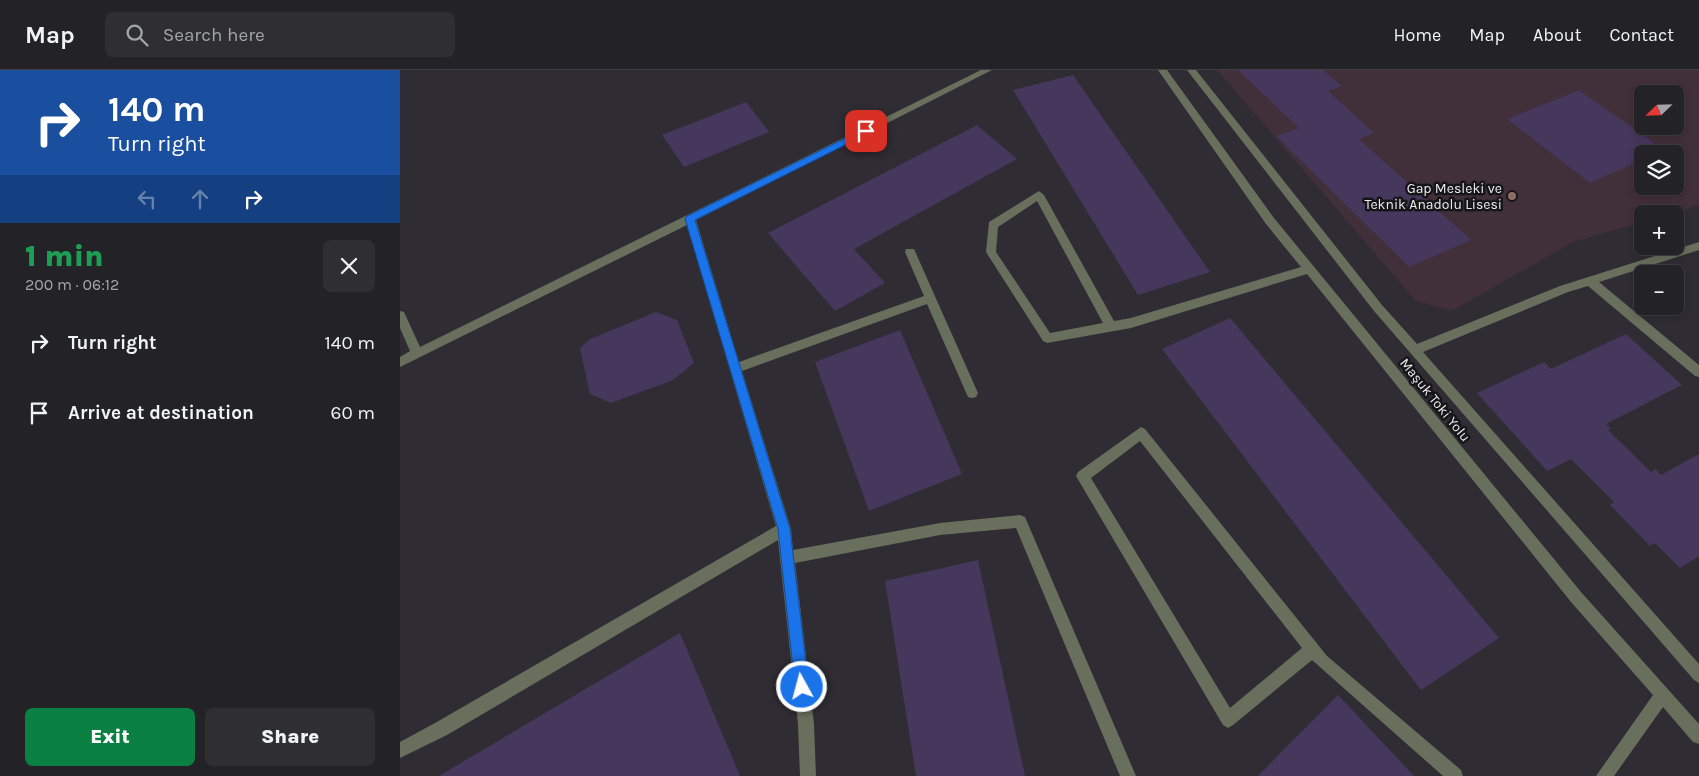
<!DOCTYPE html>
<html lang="en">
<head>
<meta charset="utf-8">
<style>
	body { margin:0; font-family:Karla,sans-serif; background:#2f2f32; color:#f1f3f6; height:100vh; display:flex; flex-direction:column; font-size:19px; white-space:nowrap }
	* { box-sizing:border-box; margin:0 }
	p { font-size:16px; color:#a3a4a7 }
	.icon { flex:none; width:28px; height:28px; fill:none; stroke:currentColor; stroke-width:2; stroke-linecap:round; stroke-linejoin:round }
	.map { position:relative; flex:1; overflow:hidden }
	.side { display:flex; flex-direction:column; background:#232226; width:400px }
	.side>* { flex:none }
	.guide { background:#1a4fa0; color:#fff; overflow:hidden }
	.needle { width:32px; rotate:247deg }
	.buttons { position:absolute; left:1234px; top:15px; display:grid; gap:10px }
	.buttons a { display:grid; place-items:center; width:50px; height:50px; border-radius:8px; background:#232226; box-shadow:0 2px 8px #0003,0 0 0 1px #403f43; font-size:25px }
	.pin { position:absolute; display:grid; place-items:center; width:42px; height:42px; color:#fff; margin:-21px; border-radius:10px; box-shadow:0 2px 8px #0006 }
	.me { position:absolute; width:55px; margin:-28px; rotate:353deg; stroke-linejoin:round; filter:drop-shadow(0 0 4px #0008) }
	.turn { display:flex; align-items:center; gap:18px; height:105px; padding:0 25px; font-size:22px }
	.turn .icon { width:65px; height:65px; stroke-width:2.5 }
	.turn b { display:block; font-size:35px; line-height:42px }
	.lanes { display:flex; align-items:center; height:48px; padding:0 25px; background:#0003; justify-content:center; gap:25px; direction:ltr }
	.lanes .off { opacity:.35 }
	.round { display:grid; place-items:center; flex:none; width:52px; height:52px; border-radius:8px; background:#2f2f32 }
	.headline { display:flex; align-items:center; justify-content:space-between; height:85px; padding:0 25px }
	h1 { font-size:30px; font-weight:800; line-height:38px; color:#1e9e55 }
	.primary-button { display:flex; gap:10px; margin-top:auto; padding:10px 25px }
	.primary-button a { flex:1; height:58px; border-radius:8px; background:#0b8043; color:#fff; font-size:20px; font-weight:800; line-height:58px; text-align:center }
	.primary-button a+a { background:#2f2f32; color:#f1f3f6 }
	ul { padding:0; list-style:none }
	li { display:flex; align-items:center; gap:15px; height:70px; padding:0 25px }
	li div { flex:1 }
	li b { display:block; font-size:19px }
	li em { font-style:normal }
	header { display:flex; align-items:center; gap:30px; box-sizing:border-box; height:70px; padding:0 25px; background:#232226; border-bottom:1px solid #403f43 }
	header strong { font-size:24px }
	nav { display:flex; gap:28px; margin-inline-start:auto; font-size:18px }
	.search { width:350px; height:45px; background:#2f2f32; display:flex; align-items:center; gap:12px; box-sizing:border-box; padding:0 18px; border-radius:8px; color:#a3a4a7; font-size:19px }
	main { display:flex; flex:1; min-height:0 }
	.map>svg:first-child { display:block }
</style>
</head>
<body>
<header>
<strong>Map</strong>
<div class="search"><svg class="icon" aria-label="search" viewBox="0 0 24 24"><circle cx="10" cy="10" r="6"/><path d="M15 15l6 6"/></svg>Search here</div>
<nav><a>Home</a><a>Map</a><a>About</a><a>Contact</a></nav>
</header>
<main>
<section class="side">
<div class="guide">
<div class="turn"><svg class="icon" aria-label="right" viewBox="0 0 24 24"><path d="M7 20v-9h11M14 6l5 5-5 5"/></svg><div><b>140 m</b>Turn right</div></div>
<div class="lanes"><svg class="icon off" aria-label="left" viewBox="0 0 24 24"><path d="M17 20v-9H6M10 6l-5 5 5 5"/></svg><svg class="icon off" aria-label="ahead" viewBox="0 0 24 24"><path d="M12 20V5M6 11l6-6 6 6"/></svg><svg class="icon" aria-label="right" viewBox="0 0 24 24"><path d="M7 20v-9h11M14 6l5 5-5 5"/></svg></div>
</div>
<div class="headline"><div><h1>1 min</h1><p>200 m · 06:12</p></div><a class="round"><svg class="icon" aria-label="close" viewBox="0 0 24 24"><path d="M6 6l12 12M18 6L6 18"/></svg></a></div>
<ul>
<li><svg class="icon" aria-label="right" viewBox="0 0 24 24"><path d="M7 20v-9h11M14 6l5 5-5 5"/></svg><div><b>Turn right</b></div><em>140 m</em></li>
<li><svg class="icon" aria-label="arrive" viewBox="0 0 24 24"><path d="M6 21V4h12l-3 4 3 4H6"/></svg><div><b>Arrive at destination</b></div><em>60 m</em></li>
</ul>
<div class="primary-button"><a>Exit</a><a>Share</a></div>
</section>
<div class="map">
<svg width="1299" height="706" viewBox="0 0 1299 706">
	<rect width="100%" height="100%" fill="#2f2d33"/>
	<path fill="#412f39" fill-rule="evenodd" d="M817,0H1299V135L1270,144H1242V152L1173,172L1052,241L1016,231ZM1242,24H1275V56H1242ZM1242,84H1275V116H1242Z"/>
	<path fill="#46375d" d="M838,0H923L942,16L928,21L974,63L959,69L1071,170L1009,197L876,66L899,58Z
		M673,5L810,202L738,225L613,20Z
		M1179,20L1264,80L1256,84H1242V90L1190,113L1107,49Z
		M346,32L369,62L284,97L262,65Z
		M577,55L617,89L454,179L485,213L435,241L368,163Z
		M256,242L277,250L294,293L273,310L211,333L190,324L180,278L190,269Z
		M830,248L1099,568L1021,620L762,279Z
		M500,260L562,404L469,441L415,292Z
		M1226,264L1282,315L1206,354L1211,358L1208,360L1251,402L1256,399L1261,405L1299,384V486L1280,498L1255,473L1250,476L1210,435L1214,432L1171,389L1147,401L1077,323L1144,292L1151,299Z
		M578,490L625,706H516L485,511Z
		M280,563L340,706H39Z
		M938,625L1014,706H858Z"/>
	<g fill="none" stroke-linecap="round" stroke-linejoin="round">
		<path fill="#686f5d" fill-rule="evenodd" d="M581,0H592L296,150L339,292L524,226L505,182L506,179H514L578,323L576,327L572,328L568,327L527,234L342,301L391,459L393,480L540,453L620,445L625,447L736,706H720L616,458L540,465L395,493L414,654L416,706H400L398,654L378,470L47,665L0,688V672L35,653L376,456L287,155L0,297V287L10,281L0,258V241L4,242L20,277Z
			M758,0H767L874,148L1181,522L1299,654V674L1293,672L1263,637L1214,706H1196L1253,625L1171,532L907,204L731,258L647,273L643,271L586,182L589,152L639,121L644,125L714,251L731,248L901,197L866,154ZM637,131L703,253L650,263L596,182L598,157Z
			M787,0H796L982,235L1017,274L1160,216L1299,172V180L1199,212L1299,295V307L1295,306L1188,216L1168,222L1023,282L1299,594V613L1294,610L974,241Z
			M741,357L745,359L927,586L1061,700L1063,706H1043L912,590L833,655L828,658L823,655L676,406L678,402ZM740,371L902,578L830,638L691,408Z"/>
	</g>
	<path fill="#1a73e8" stroke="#114b97" d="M466,58L470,61L469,63L295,150L390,459L409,617L407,622L402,624L397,622L395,617L378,459L285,149L287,146Z"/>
	<circle fill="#8d6e63" stroke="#161618" stroke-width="2" cx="1112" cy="126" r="5"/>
	<g text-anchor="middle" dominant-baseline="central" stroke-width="5" stroke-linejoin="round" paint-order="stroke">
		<g font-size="14" fill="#ebeaed" stroke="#161618" text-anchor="end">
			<text x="1102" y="118">Gap Mesleki ve<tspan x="1102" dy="16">Teknik Anadolu Lisesi</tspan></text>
		</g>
		<g font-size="14" fill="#ebeaed" stroke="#161618">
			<text transform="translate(1035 330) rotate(51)">Maşuk Toki Yolu</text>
		</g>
	</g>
</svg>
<div class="buttons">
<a><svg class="needle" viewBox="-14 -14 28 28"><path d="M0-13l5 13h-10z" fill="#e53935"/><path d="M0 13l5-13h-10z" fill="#a3a4a7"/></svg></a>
<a><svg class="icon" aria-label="layers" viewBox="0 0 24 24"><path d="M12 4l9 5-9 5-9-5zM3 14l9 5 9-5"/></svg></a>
<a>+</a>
<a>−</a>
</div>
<div class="pin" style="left:466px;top:61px;background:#d93025"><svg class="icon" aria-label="arrive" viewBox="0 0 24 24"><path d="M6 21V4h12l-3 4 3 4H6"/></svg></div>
<svg class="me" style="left:402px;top:617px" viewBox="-20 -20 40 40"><circle r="17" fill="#1a73e8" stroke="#fff" stroke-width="3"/><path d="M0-11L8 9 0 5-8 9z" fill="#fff"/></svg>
</div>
</main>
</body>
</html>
